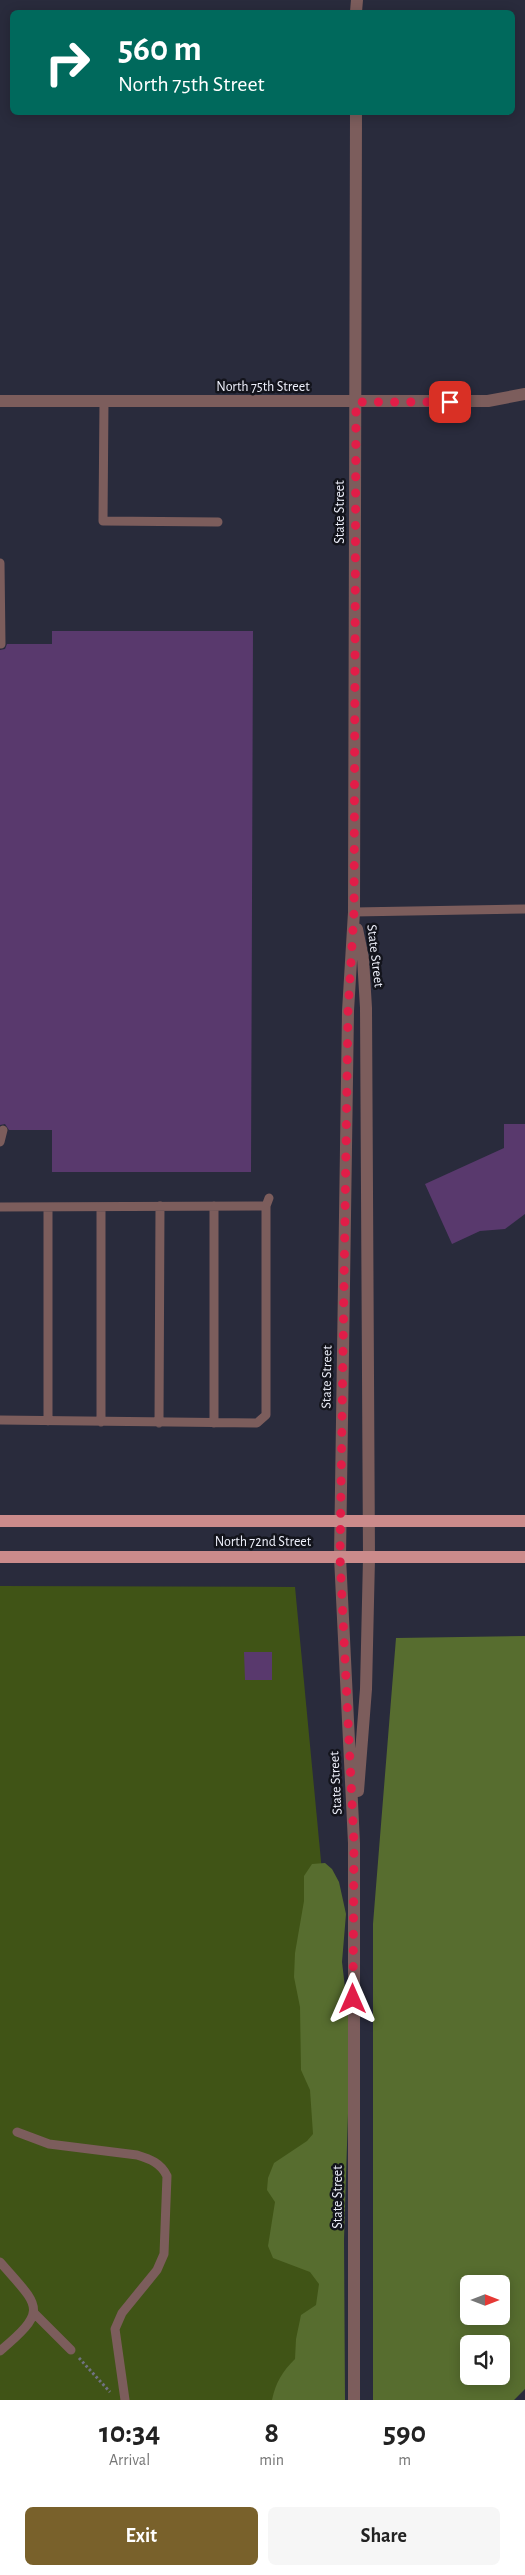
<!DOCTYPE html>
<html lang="en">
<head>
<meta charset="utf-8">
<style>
	body { margin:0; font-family:"Alegreya Sans",sans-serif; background:#f6f6f6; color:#222; height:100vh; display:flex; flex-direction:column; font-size:19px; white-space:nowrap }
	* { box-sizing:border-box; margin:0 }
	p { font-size:16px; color:#767676 }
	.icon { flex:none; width:28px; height:28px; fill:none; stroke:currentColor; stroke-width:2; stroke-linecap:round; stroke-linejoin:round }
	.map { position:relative; height:2400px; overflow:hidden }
	.sheet { display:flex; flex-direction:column; background:#fff; flex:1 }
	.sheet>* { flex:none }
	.top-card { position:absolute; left:10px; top:10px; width:505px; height:105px; border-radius:8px; box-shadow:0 2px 12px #0003; background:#00695c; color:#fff; overflow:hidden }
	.needle { width:32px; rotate:90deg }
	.buttons { position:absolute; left:460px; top:2275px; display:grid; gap:10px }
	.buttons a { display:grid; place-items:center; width:50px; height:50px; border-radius:8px; background:#fff; box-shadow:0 2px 12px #0003; font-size:25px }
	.pin { position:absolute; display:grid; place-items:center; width:42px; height:42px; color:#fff; margin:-21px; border-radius:10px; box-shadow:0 2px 8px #0006 }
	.me { position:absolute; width:55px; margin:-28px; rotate:0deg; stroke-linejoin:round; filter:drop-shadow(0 0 4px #0008) }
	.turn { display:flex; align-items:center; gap:18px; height:105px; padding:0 25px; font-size:22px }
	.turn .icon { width:65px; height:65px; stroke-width:2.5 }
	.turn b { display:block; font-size:35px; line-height:42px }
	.eta { display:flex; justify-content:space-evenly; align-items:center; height:85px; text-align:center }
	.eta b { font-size:30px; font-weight:600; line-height:35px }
	.action { display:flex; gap:10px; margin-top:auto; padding:10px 25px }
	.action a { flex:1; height:58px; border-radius:8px; background:#79612b; color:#fff; font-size:20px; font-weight:600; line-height:58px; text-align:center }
	.action a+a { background:#f6f6f6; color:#222 }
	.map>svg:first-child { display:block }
</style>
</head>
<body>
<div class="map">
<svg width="525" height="2400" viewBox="0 0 525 2400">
	<rect width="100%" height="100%" fill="#292b3c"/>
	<path fill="#405416" d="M0,1586L295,1587L332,1977L335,2400H0Z"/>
	<path fill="#576d2f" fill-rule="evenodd" d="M525,1636V2389L514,2400H373V1924L396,1638ZM469,2284H501V2316H469ZM469,2344H501V2376H469Z
		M325,1863L332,1869L339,1882L346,1914L342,1962L348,2013V2114L344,2239L345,2400H272C276,2382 282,2372 295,2359L296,2339L301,2315L316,2305L319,2284L310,2272L273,2258L268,2246L275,2202L267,2190L268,2178L274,2163L307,2141L313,2134L310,2090L301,2070L300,2007L294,1977L295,1953L304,1901V1876L312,1864Z"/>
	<path fill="#59396d" d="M52,631H253L251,1172H52V1130H9L5,1124L0,1125V650L5,649L7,644H52Z
		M504,1124H525V1214L505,1229L480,1231L452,1244L425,1184L504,1148Z
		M244,1652H272V1680H245Z"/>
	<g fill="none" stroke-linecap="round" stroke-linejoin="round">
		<path stroke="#707281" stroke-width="3" stroke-dasharray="2.5 2.5" stroke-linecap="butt" d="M79,2358L110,2392"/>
		<path stroke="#7c5d5c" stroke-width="9" d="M104,401L103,521L218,522
			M0,563L1,644
			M354,912L525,909
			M0,1142L3,1130
			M214,1206V1423
			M0,1207L266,1206
			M0,1420L257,1423L266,1415V1206L269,1198
			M48,1421V1207
			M101,1422V1207
			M159,1423L160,1206
			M17,2132L49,2144L137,2155C150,2159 161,2163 167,2176L164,2254L157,2270L122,2313L115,2329L125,2400
			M0,2262C39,2307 50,2309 0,2351
			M34,2313L71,2350"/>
		<path stroke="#7c5d5c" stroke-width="12" d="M0,401H488L525,394"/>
		<path stroke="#7c5d5c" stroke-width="12" d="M356,12L357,0
			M357,929L363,958L366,1008L369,1558L366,1689L358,1791
			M354,2400V1843L340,1557L348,1011L354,912L356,112"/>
		<path stroke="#cb8b8b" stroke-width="12" d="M0,1521H525
			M0,1557H525"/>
	</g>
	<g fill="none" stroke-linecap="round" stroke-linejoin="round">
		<path stroke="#e11d48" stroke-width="9" stroke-dasharray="0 16.2" d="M353,1999L354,1843L340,1557L348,1011L354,912L356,402H450"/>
	</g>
	<g text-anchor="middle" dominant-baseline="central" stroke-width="5" stroke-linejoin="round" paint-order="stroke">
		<g font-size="14" fill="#eff1fc" stroke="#13141c">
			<text x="263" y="387">North 75th Street</text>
			<text transform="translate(340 512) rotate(-90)">State Street</text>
			<text transform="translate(375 956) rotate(83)">State Street</text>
			<text transform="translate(327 1377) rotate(-89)">State Street</text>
			<text x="263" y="1542">North 72nd Street</text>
			<text transform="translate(336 1783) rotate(-93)">State Street</text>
			<text transform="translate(338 2197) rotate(-90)">State Street</text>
		</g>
	</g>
</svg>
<div class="buttons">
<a><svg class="needle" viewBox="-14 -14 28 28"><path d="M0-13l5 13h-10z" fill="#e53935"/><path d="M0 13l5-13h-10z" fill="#767676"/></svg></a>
<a><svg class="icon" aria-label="sound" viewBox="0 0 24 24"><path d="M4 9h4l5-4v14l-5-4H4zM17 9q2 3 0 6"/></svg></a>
</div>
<div class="pin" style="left:450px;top:402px;background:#d93025"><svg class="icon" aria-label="arrive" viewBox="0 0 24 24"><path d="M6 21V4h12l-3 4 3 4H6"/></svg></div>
<svg class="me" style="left:353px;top:1999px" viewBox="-20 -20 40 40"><path d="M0-17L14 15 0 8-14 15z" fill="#e11d48" stroke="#fff" stroke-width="4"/></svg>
<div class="top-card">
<div class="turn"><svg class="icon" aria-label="right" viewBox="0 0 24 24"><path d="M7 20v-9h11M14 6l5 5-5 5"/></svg><div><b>560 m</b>North 75th Street</div></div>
</div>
</div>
<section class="sheet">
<div class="eta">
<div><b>10:34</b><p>Arrival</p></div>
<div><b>8</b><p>min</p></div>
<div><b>590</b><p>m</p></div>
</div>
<div class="action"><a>Exit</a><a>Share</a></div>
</section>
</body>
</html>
